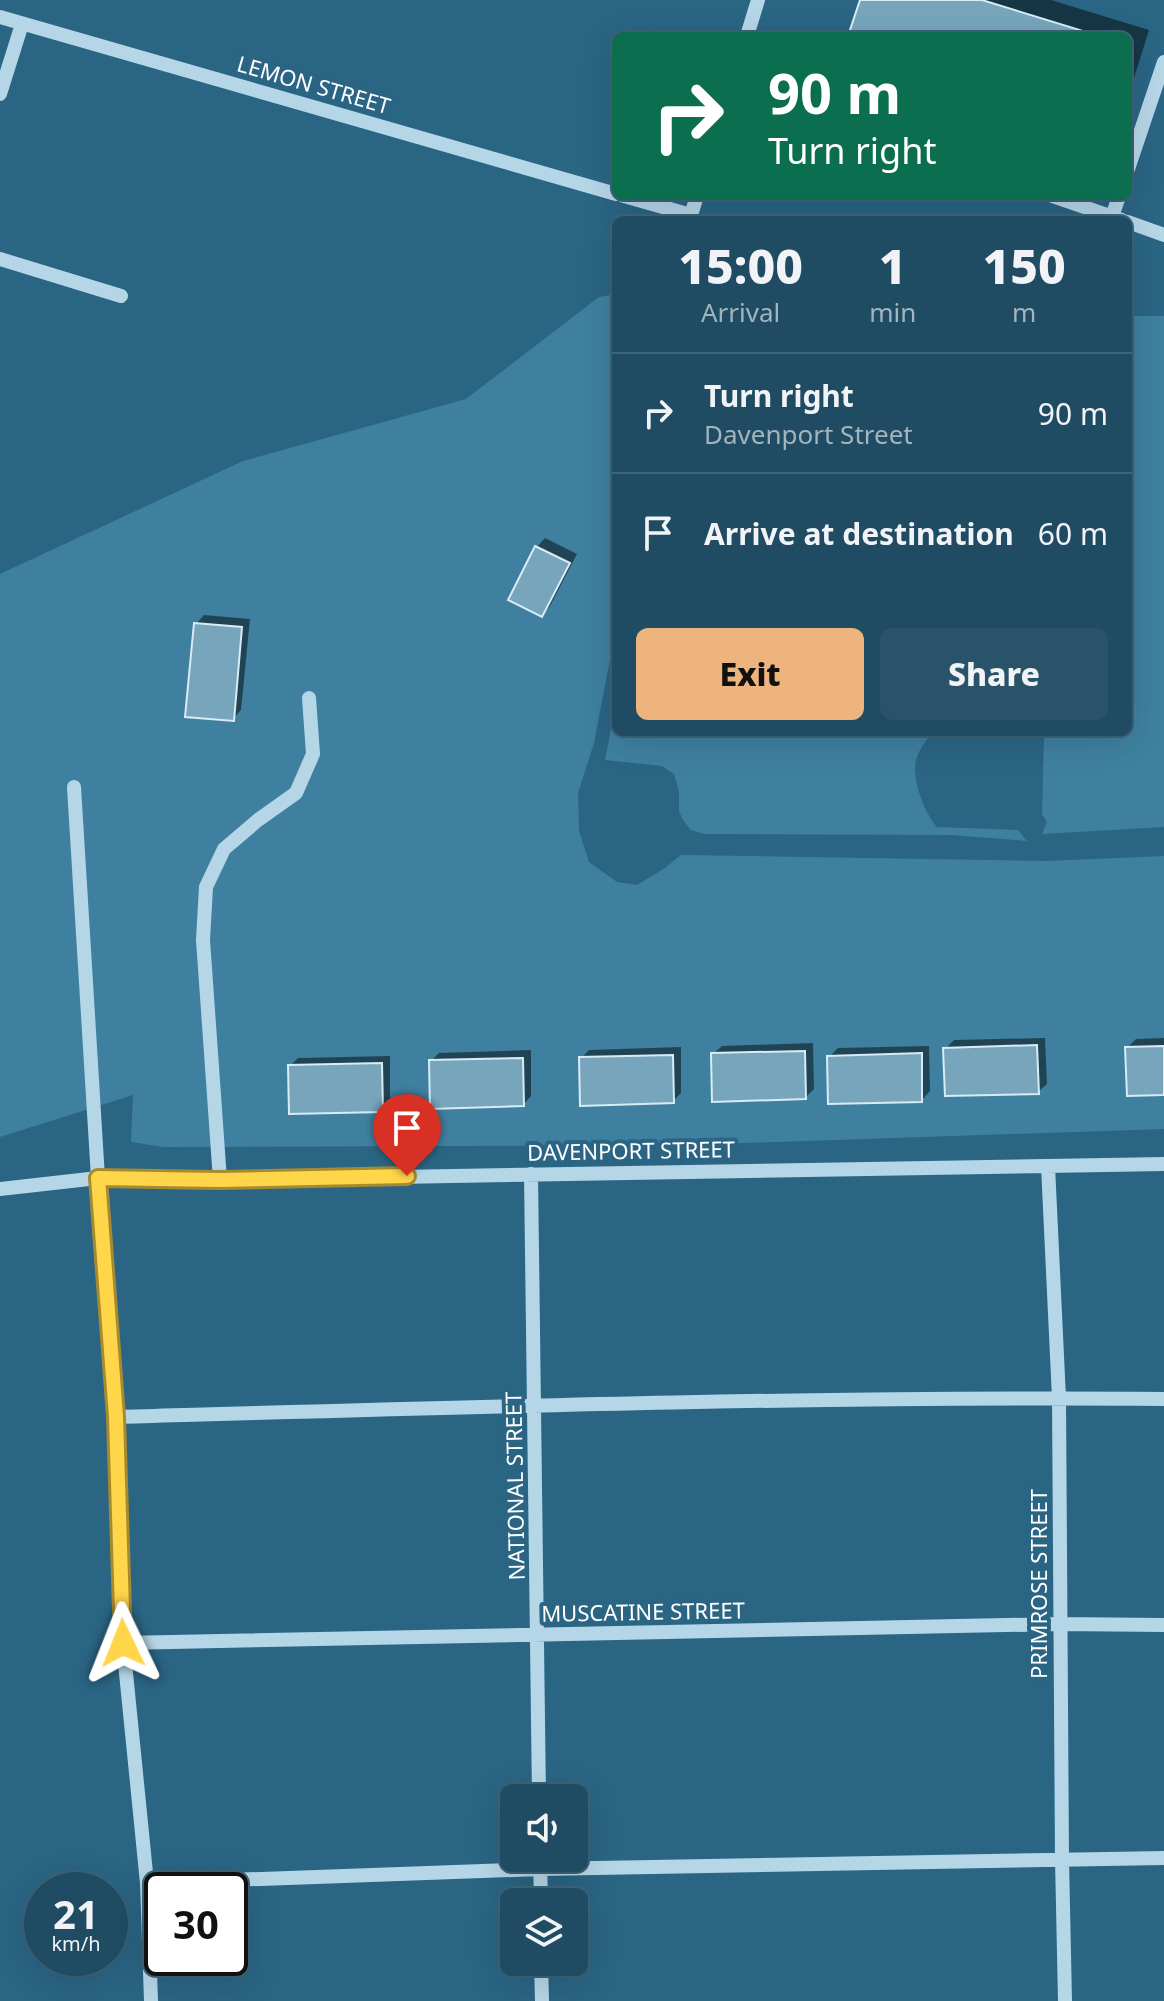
<!DOCTYPE html>
<html lang="en">
<head>
<meta charset="utf-8">
<style>
	body { margin:0; font-family:"Noto Sans",sans-serif; background:#285369; color:#f1f3f6; height:100vh; display:flex; flex-direction:column; font-size:30px; white-space:nowrap }
	* { box-sizing:border-box; margin:0 }
	p { font-size:26px; color:#a2b4be }
	.icon { flex:none; width:44px; height:44px; fill:none; stroke:currentColor; stroke-width:2; stroke-linecap:round; stroke-linejoin:round }
	.map { position:relative; flex:1; overflow:hidden }
	.side { position:absolute; left:612px; top:216px; width:520px; height:520px; display:flex; flex-direction:column; background:#204c63; border-radius:12px; box-shadow:0 8px 32px #0002,0 0 0 2px #3d6378 }
	.side>* { flex:none }
	.banner { position:absolute; left:612px; top:32px; width:520px; height:168px; border-radius:12px; box-shadow:0 8px 32px #0002,0 0 0 2px #3d6378; background:#0b6e4f; color:#fff; overflow:hidden }
	.controls { position:absolute; left:500px; top:1784px; display:grid; gap:16px }
	.controls a { display:grid; place-items:center; width:88px; height:88px; border-radius:12px; background:#204c63; box-shadow:0 8px 32px #0002,0 0 0 2px #3d6378; font-size:40px }
	.speed { position:absolute; left:24px; top:1872px; display:flex; gap:16px; font-size:40px; font-weight:700; text-align:center }
	.speed>* { display:grid; place-content:center; width:104px; height:104px; border-radius:50%; background:#204c63; box-shadow:0 8px 32px #0002,0 0 0 2px #3d6378; line-height:1 }
	.speed small { font-size:20px; font-weight:400 }
	.speed .limit { border:4px solid #111; border-radius:12px; background:#fff; color:#111 }
	.pin { position:absolute; display:grid; place-items:center; width:68px; height:68px; color:#fff; margin:-82px -34px; border-radius:50% 50% 50% 0; rotate:-45deg; box-shadow:0 0 8px #0007 }
	.pin .icon { rotate:45deg }
	.me { position:absolute; width:88px; margin:-44px; rotate:358deg; stroke-linejoin:round; filter:drop-shadow(0 0 6px #0008) }
	.turn { display:flex; align-items:center; gap:28px; height:168px; padding:0 24px; font-size:36px }
	.turn .icon { width:104px; height:104px; stroke-width:2.5 }
	.turn b { display:block; font-size:56px; line-height:68px }
	.eta { display:flex; justify-content:space-evenly; align-items:center; height:136px; text-align:center }
	.eta b { font-size:48px; font-weight:800; line-height:56px }
	.button { display:flex; gap:16px; margin-top:auto; padding:16px 24px }
	.button a { flex:1; height:92px; border-radius:12px; background:#edb47d; color:#111; font-size:32px; font-weight:800; line-height:92px; text-align:center }
	.button a+a { background:#285369; color:#f1f3f6 }
	ul { padding:0; list-style:none }
	li { display:flex; align-items:center; gap:24px; height:120px; padding:0 24px; border-top:2px solid #3d6378 }
	li div { flex:1 }
	li b { display:block; font-size:30px }
	li em { font-style:normal }
	.map>svg:first-child { display:block }
</style>
</head>
<body>
<div class="map">
<svg width="1164" height="2001" viewBox="0 0 1164 2001">
	<rect width="100%" height="100%" fill="#2a6584"/>
	<path fill="#3f80a0" d="M616,294V628L594,743L578,793L579,831L589,862L617,882L637,885L665,868L681,855L1046,861L1164,856V1129L684,1145L164,1147L131,1142L133,1095L0,1137V574L243,461L466,399L599,297Z
		M1128,316H1164V827L1042,834L1047,822L1042,814L1044,737L1040,732H1128Z
		M616,703V732H934C925,740 916,754 915,766C914,784 925,814 937,827L1018,830L1027,841L952,835L705,834L691,830L683,820L679,811V791L674,774L662,766L605,760Z"/>
	<path fill="#0007" d="M862,0H1051L1149,30L1128,97V36H850Z
		M545,538L577,554L550,606L542,615L537,547Z
		M204,615L250,619L241,710L233,719L196,624Z
		M1045,1038L1047,1084L1038,1092L945,1049L954,1040Z
		M1164,1038V1093L1127,1048L1136,1039Z
		M813,1043L814,1089L806,1097L713,1054L722,1046Z
		M929,1046L930,1091L922,1100L829,1057L838,1048Z
		M681,1047V1093L673,1101L581,1058L589,1050Z
		M531,1050V1096L523,1105L431,1061L439,1053Z
		M390,1056V1101L382,1110L290,1066L298,1058Z"/>
	<path fill="#76a5bc" stroke="#d8ecf6" stroke-width="2" d="M860,0H982L1099,36H848Z
		M535,546L570,563L542,617L508,600Z
		M194,623L242,627L234,721L185,717Z
		M1037,1045L1039,1094L945,1096L943,1048Z
		M1164,1046V1095L1127,1096L1125,1047Z
		M805,1051L806,1099L712,1102L711,1053Z
		M922,1053V1102L828,1104L827,1056Z
		M673,1055L674,1103L580,1106L579,1057Z
		M523,1058L524,1106L430,1109L429,1060Z
		M382,1063L383,1112L289,1114L288,1065Z"/>
	<g fill="none" stroke-linecap="round" stroke-linejoin="round">
		<path stroke="#b5d6e7" stroke-width="14" d="M0,17L616,194
			M747,36L758,0
			M0,94L22,24
			M1128,169L1164,62
			M624,196L691,215L697,196
			M1052,196L1122,220
			M1112,217L1119,196
			M1128,222L1164,235
			M0,259L121,296
			M74,787L98,1178L220,1180L1164,1164
			M1048,1166L1059,1398L1062,1859L1065,2001
			M531,1174L539,1798
			M220,1180L203,940L206,887L224,849L258,820L296,793L313,754L309,698
			M0,1189L98,1178L116,1417L123,1643L147,1883L151,2001
			M116,1417C465,1407 815,1396 1164,1399
			M123,1643L1061,1624L1164,1625
			M540,1858L541,1902
			M147,1883L540,1869L1164,1858
			M541,1962L542,2001"/>
	</g>
	<g fill="none" stroke-linecap="round" stroke-linejoin="round">
		<g stroke="#a68a30" stroke-width="20">
			<path id="route" d="M123,1643L116,1417L98,1178L220,1180L407,1176"/>
		</g>
		<use href="#route" stroke="#ffd54a" stroke-width="14"/>
	</g>
	<g text-anchor="middle" dominant-baseline="central" stroke-width="8" stroke-linejoin="round" paint-order="stroke">
		<g font-size="22" fill="#fff" stroke="#2a6584">
			<text transform="translate(314 84) rotate(16)">LEMON STREET</text>
			<text transform="translate(631 1150) rotate(-1)">DAVENPORT STREET</text>
			<text transform="translate(514 1486) rotate(-91)">NATIONAL STREET</text>
			<text transform="translate(1038 1584) rotate(-90)">PRIMROSE STREET</text>
			<text transform="translate(643 1611) rotate(-1)">MUSCATINE STREET</text>
		</g>
	</g>
</svg>
<div class="controls">
<a><svg class="icon" aria-label="sound" viewBox="0 0 24 24"><path d="M4 9h4l5-4v14l-5-4H4zM17 9q2 3 0 6"/></svg></a>
<a><svg class="icon" aria-label="layers" viewBox="0 0 24 24"><path d="M12 4l9 5-9 5-9-5zM3 14l9 5 9-5"/></svg></a>
</div>
<div class="speed"><div>21<small>km/h</small></div><div class="limit">30</div></div>
<div class="pin" style="left:407px;top:1176px;background:#d93025"><svg class="icon" aria-label="arrive" viewBox="0 0 24 24"><path d="M6 21V4h12l-3 4 3 4H6"/></svg></div>
<svg class="me" style="left:123px;top:1643px" viewBox="-20 -20 40 40"><path d="M0-17L14 15 0 8-14 15z" fill="#ffd54a" stroke="#fff" stroke-width="4"/></svg>
<div class="banner">
<div class="turn"><svg class="icon" aria-label="right" viewBox="0 0 24 24"><path d="M7 20v-9h11M14 6l5 5-5 5"/></svg><div><b>90 m</b>Turn right</div></div>
</div>
<section class="side">
<div class="eta">
<div><b>15:00</b><p>Arrival</p></div>
<div><b>1</b><p>min</p></div>
<div><b>150</b><p>m</p></div>
</div>
<ul>
<li><svg class="icon" aria-label="right" viewBox="0 0 24 24"><path d="M7 20v-9h11M14 6l5 5-5 5"/></svg><div><b>Turn right</b><p>Davenport Street</p></div><em>90 m</em></li>
<li><svg class="icon" aria-label="arrive" viewBox="0 0 24 24"><path d="M6 21V4h12l-3 4 3 4H6"/></svg><div><b>Arrive at destination</b></div><em>60 m</em></li>
</ul>
<div class="button"><a>Exit</a><a>Share</a></div>
</section>
</div>
</body>
</html>
